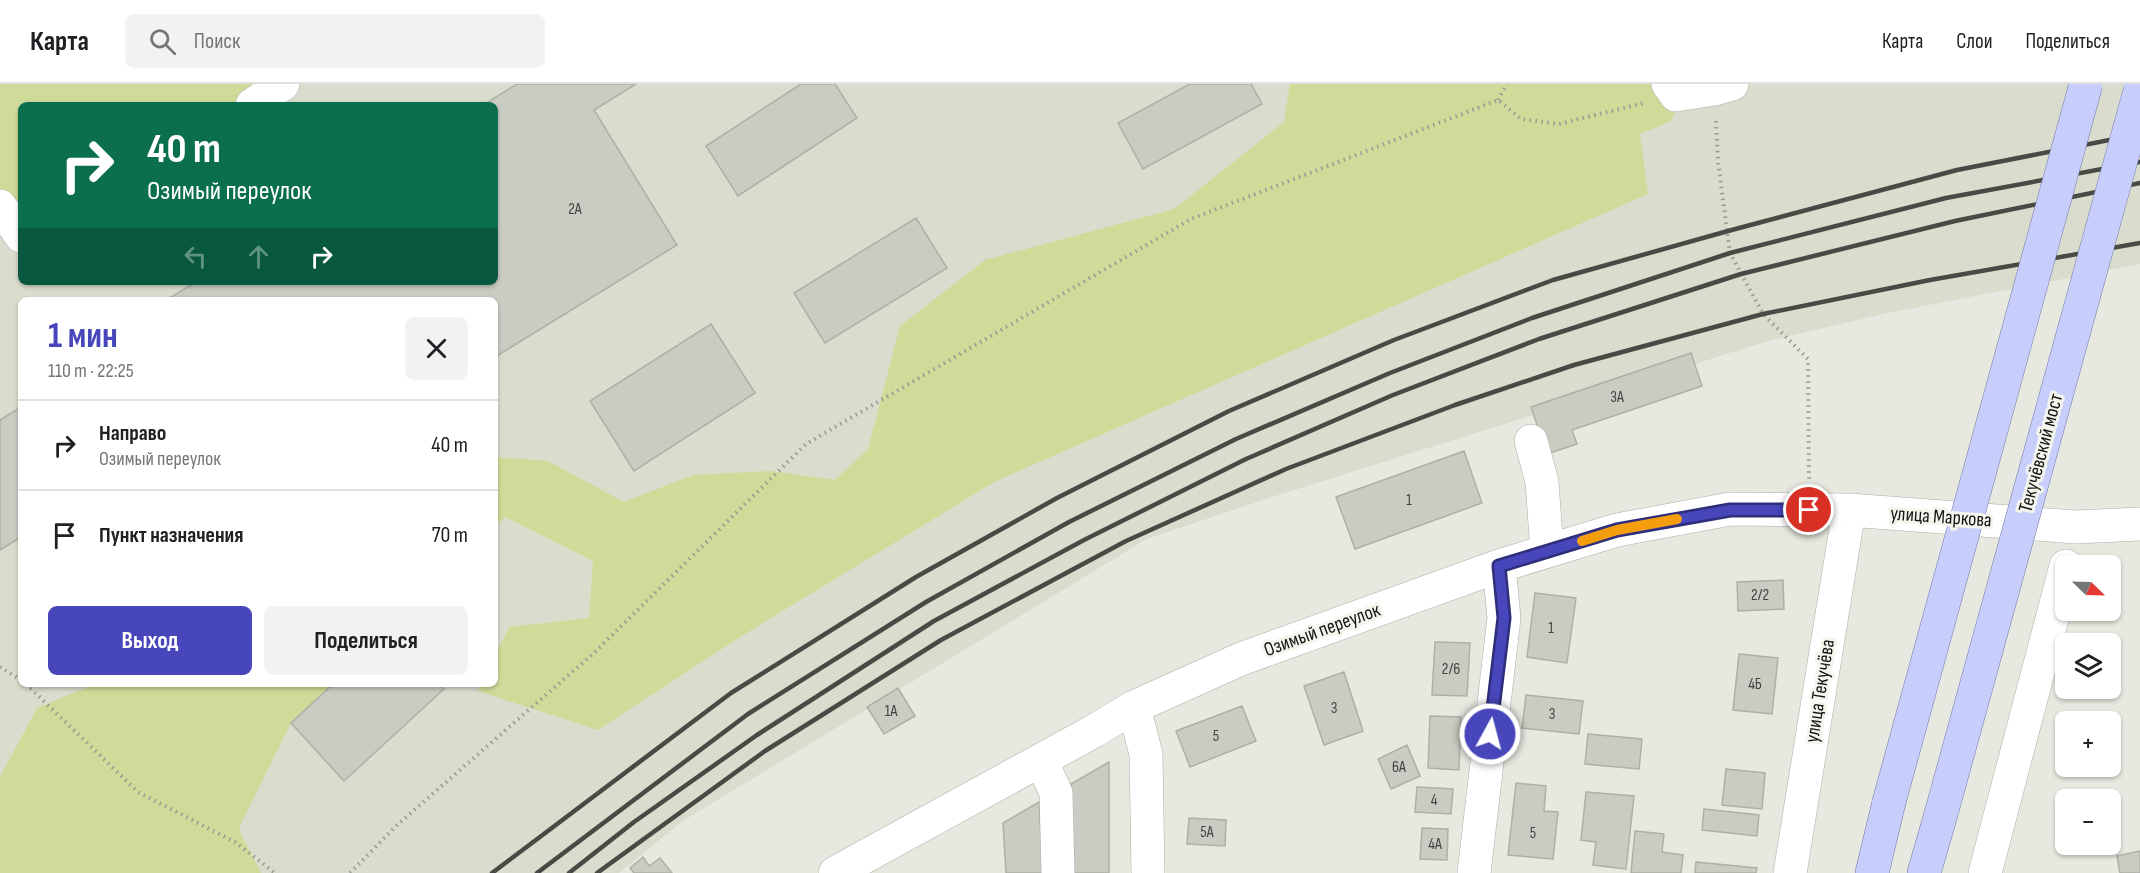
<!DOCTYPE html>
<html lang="ru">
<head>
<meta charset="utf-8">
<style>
	body { margin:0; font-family:"Sofia Sans Condensed",sans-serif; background:#f2f2f2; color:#202124; height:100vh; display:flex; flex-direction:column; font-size:22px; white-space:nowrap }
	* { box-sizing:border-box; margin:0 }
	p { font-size:20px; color:#757577 }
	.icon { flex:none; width:33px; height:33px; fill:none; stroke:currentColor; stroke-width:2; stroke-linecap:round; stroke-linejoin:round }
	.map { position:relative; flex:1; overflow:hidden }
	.side { position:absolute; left:18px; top:213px; width:480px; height:390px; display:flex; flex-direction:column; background:#fff; border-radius:9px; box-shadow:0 2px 4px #0004 }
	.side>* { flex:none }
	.top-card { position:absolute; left:18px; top:18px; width:480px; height:183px; border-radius:9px; box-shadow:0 2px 4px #0004; background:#0b6e4f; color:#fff; overflow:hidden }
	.needle { width:39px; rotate:113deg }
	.fabs { position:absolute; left:2055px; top:471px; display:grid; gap:12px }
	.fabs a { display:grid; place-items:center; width:66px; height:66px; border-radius:9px; background:#fff; box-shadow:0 2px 4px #0004; font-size:30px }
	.pin { position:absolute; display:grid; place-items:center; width:51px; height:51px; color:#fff; margin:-26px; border:3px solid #fff; border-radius:50%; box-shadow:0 2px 6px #0007 }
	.me { position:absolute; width:66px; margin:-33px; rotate:7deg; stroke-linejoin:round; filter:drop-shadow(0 0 4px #0008) }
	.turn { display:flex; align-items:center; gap:21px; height:126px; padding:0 30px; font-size:27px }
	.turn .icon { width:78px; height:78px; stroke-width:2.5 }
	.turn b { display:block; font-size:42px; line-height:51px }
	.lanes { display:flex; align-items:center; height:57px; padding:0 30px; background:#0003; justify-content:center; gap:30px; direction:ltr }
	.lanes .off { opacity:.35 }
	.round { display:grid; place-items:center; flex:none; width:63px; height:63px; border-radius:9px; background:#f2f2f2 }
	.overview { display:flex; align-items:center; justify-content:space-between; height:102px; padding:0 30px }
	h1 { font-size:36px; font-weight:700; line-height:45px; color:#4746bb }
	.primary-button { display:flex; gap:12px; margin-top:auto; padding:12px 30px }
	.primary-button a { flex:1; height:69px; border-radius:9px; background:#4746bb; color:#fff; font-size:24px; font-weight:700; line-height:69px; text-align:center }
	.primary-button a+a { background:#f2f2f2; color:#202124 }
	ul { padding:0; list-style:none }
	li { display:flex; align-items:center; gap:18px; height:90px; padding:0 30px; border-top:2px solid #e0e0e0 }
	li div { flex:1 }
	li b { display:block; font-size:22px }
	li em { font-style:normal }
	header { display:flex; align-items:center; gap:36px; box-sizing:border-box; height:84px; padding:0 30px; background:#fff; border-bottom:2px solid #e0e0e0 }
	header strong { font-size:28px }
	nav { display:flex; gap:33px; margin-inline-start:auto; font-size:21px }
	.search { width:420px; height:54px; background:#f2f2f2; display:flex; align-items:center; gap:15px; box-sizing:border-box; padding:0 21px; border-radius:9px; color:#757577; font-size:22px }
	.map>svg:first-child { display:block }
</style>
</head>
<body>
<header>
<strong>Карта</strong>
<div class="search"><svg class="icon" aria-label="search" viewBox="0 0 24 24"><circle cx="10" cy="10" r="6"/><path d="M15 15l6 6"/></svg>Поиск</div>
<nav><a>Карта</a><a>Слои</a><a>Поделиться</a></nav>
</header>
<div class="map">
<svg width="2140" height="789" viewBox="0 0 2140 789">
	<rect width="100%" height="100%" fill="#e7e9e0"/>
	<path fill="#daddcd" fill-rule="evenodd" d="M298,0H2140V180L1888,229L1768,257L1260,417L1147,455L683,737L619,789H0V135L21,163V198H495V21H266ZM21,216H495V600H21Z"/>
	<path fill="#cfdb99" d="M0,0H268L235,21H21V136L0,108Z
		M1290,0H1688L1671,37L1640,50L1648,110L996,397L740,553L598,646L478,607L482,600H495V572L509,543L589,534L593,477L505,433L495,442V373L548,377L624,418L693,391L771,387L835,396L868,365L900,242L985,176L1174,125L1284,38Z
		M95,600H333L291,639L240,742V748L261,789H0V693L37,624Z"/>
	<path fill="#caccc3" stroke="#aeafa7" stroke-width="1.5" d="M517,0H636L594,26L677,161L495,273V216H166L196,198H495V21H483Z
		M801,0H835L857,34L738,112L706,62Z
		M1190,0H1251L1262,20L1143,85L1118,39Z
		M916,134L947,184L825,259L794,209Z
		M711,240L755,309L634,387L590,317Z
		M1691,269L1702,302L1572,346L1577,360L1547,370L1531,323Z
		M21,323V453L0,466V336Z
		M1464,367L1482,419L1355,465L1336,413Z
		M1783,496L1784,525L1738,527L1737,498Z
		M1535,509L1576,514L1567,579L1527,573Z
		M1435,558L1470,559L1467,612L1432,611Z
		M1739,570L1778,574L1772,630L1733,626Z
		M1344,588L1363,647L1324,661L1304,602Z
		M333,600H440L444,605L344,697L291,639Z
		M898,604L915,632L884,650L867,623Z
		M1526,611L1583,617L1579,650L1522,644Z
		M1242,622L1256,657L1190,683L1176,647Z
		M1430,632L1461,633L1459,686L1428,684Z
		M1588,650L1642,655L1639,685L1585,680Z
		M1407,661L1420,692L1391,705L1378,675Z
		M1109,678V789H1072L1071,700Z
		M1726,685L1765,689L1762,725L1722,721Z
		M1516,699L1546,702L1544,727L1558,728L1553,775L1508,771Z
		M1417,703L1453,705L1451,730L1415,728Z
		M1586,708L1634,712L1626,785L1593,781L1596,758L1581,756Z
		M1039,718L1043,789H1006L1003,739Z
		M1704,725L1759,731L1757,752L1702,746Z
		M1189,734L1226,736L1225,762L1187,760Z
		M1422,744L1448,745L1447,776L1420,775Z
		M1635,747L1664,750L1662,768L1683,771L1681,789H1631Z
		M2140,767V789H2120L2117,772Z
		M643,773L649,782L660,774L672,789H634L630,784Z
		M1696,778L1757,784L1756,789H1695Z"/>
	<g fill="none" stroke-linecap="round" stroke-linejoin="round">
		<g stroke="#acaea6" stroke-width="34">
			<path id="minor" d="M1668,0L1676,11L1714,5L1732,0
				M252,21L283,0
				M0,122L21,152
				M1531,357L1542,398L1547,467
				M1134,623L1146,670L1148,789
				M1041,676L1056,709L1058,789
				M835,789L1094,647L1134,623L1241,575L1499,482L1617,446L1730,425L1849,426L2076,443L2140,440
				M1474,789L1504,534L1499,482
				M1790,789L1849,426
				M1985,789L2066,482"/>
		</g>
		<g stroke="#7279a8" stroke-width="34">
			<path id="major" d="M1872,789L1889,718
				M1924,789L1941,730"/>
		</g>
		<path stroke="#989a93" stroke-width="4" stroke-dasharray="1.5 4.5" stroke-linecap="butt" d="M1498,16L1507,0
			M1716,37L1718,77L1730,169L1763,230L1808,275L1809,395
			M0,583L21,596
			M26,600L138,708L235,758L275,789
			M350,789L396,742L595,568L806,360L1191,135L1498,16L1521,35L1559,40L1644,19"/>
		<use href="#minor" stroke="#fff" stroke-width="33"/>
		<use href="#major" stroke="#c8cefb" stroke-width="33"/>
		<path stroke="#484a45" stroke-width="4.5" d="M492,789L731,609L916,493L1057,414L1229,327L1394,256L1553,196L1728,147L1957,86L2140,50
			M537,789L748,630L926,518L1069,438L1236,355L1390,289L1532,234L1730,169L1946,114L2140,78
			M569,789L634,738L757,651L934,537L1084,456L1246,375L1393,311L1539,255L1741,190L1955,137L2140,99
			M597,789L765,667L941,556L1126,457L1286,385L1455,321L1574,281L1763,230L1930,196L2140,159"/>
		<g stroke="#7279a8" stroke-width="34" stroke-linecap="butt">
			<path id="major-bridge" d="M1889,718L2086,0
				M1941,730L2140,7"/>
		</g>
		<use href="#major-bridge" stroke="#c8cefb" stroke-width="33"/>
	</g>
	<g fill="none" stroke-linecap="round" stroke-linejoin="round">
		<g stroke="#2e2e7a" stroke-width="15">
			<path id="route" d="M1490,650L1504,534L1499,482L1617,446L1730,426H1809"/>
		</g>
		<use href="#route" stroke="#4746bb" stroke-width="10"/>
		<path stroke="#f59e0b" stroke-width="10" d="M1582,457L1617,446L1677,435"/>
	</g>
	<g text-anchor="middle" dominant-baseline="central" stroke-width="6" stroke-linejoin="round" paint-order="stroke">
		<g font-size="16" fill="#42443f">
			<text x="575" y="125">2А</text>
			<text x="1617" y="313">3А</text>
			<text x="1409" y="416">1</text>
			<text x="1760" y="511">2/2</text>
			<text x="1551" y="544">1</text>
			<text x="1451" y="585">2/6</text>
			<text x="1755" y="600">4Б</text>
			<text x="1334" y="624">3</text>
			<text x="891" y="627">1А</text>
			<text x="1552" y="630">3</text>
			<text x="1216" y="652">5</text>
			<text x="1399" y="683">6А</text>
			<text x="1434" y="716">4</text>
			<text x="1207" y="748">5А</text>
			<text x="1533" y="749">5</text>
			<text x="1435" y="760">4А</text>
		</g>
		<g font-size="20" fill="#151613" stroke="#f4f6ee">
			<text transform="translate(2041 369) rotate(-75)">Текучёвский мост</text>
			<text transform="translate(1941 433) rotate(4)">улица Маркова</text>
			<text transform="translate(1322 546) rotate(-20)">Озимый переулок</text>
			<text transform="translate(1820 607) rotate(-81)">улица Текучёва</text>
		</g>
	</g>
</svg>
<div class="fabs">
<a><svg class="needle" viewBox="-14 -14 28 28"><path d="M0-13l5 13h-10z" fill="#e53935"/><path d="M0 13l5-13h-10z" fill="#757577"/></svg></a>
<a><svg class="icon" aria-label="layers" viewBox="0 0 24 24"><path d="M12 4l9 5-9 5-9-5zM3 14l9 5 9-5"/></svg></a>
<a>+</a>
<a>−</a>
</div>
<div class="pin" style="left:1809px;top:426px;background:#d93025"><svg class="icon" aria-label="arrive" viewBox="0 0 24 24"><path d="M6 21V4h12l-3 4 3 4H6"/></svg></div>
<svg class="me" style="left:1490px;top:650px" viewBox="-20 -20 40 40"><circle r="17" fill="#4746bb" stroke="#fff" stroke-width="3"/><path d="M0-11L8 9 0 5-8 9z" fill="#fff"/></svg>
<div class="top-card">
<div class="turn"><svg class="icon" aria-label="right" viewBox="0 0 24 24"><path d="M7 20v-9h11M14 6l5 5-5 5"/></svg><div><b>40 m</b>Озимый переулок</div></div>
<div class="lanes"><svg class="icon off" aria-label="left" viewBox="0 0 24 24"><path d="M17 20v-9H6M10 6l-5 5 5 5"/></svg><svg class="icon off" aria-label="ahead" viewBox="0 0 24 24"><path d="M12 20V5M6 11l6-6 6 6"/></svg><svg class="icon" aria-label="right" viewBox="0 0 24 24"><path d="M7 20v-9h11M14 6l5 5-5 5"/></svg></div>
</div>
<section class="side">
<div class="overview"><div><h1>1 мин</h1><p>110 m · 22:25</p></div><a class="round"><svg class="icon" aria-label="close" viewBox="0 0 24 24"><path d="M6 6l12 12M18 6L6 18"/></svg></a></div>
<ul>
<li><svg class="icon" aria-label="right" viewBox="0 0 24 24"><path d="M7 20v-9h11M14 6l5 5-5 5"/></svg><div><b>Направо</b><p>Озимый переулок</p></div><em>40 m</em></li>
<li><svg class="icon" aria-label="arrive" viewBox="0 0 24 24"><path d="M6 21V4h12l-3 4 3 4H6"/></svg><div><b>Пункт назначения</b></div><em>70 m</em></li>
</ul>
<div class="primary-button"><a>Выход</a><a>Поделиться</a></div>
</section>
</div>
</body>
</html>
